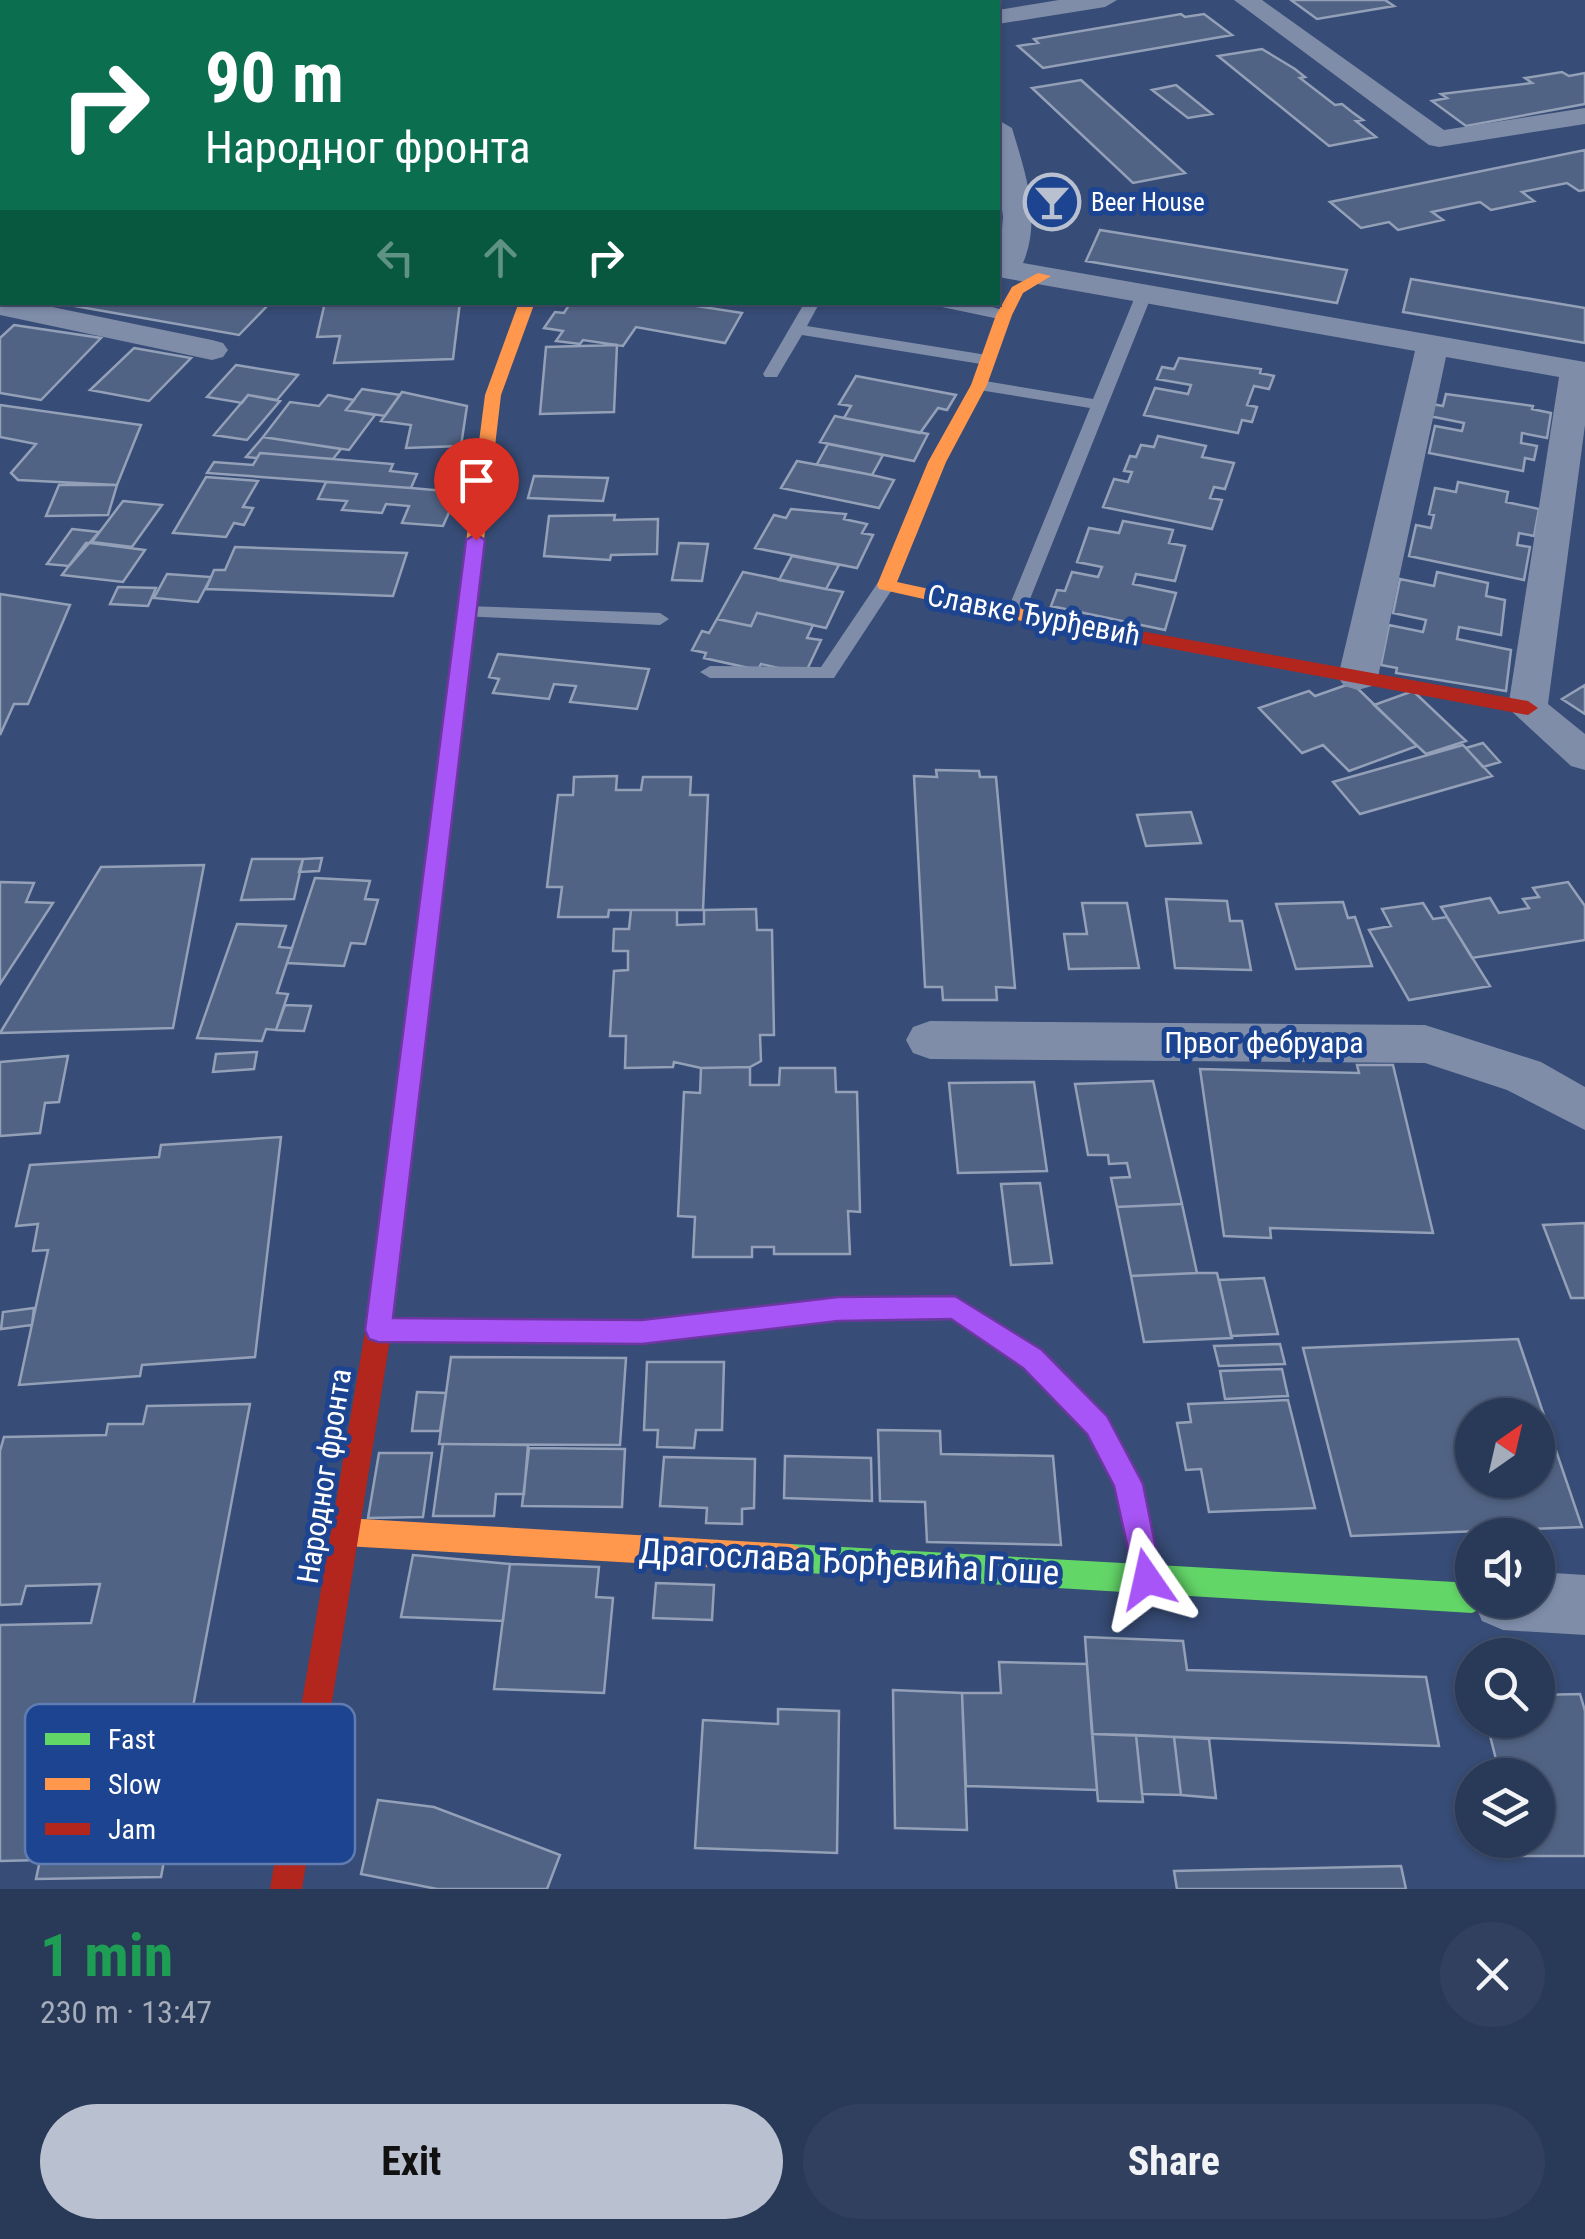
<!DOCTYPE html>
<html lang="en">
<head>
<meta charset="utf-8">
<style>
	body { margin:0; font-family:"Roboto Condensed",sans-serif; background:#31405e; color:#f1f3f6; height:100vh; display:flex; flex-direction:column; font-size:38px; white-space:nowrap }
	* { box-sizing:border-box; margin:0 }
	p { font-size:32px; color:#a5acba }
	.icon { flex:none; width:55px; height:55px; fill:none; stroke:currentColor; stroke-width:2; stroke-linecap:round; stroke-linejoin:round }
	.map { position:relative; height:1889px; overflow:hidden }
	.panel { display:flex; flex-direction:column; background:#293958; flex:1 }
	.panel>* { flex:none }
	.banner { position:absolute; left:0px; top:0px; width:1000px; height:305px; box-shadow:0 2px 8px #0004,0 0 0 2px #45536e; background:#0b6e4f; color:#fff; overflow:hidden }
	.needle { width:65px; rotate:34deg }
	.tools { position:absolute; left:1455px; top:1398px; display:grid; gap:20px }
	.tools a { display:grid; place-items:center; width:100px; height:100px; border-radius:50%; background:#293958; box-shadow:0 2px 8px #0004,0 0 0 2px #45536e; font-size:50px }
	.pin { position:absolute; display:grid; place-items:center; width:85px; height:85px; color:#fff; margin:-102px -42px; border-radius:50% 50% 50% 0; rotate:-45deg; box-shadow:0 0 10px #0007 }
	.pin .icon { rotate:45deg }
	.me { position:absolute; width:110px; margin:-55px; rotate:349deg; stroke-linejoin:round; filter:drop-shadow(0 0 8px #0008) }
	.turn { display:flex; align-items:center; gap:35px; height:210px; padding:0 40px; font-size:45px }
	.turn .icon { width:130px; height:130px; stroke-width:2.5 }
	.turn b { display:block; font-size:70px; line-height:85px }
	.lanes { display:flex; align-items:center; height:95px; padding:0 40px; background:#0003; justify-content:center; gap:50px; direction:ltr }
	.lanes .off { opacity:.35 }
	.round { display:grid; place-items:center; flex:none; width:105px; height:105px; border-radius:52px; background:#31405e }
	.overview { display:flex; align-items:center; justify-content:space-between; height:170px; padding:0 40px }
	h1 { font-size:60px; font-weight:700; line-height:75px; color:#1e9e55 }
	.button { display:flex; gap:20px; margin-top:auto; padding:20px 40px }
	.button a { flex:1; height:115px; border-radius:60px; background:#b9c0cf; color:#111; font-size:40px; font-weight:700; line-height:115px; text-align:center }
	.button a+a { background:#31405e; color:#f1f3f6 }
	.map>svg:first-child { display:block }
</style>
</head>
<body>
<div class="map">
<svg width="1585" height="1889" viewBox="0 0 1585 1889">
	<rect width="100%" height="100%" fill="#374c76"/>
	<path fill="#516384" stroke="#93a0b7" stroke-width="2.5" fill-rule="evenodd" d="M1291,0H1385L1394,6L1317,19Z
		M1181,14L1185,17L1204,14L1232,35L1043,68L1018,46L1038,43L1034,39Z
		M1262,49L1295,69L1305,77L1300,78L1335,105L1342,104L1352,112L1363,120L1356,121L1376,137L1329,146L1218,56Z
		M1562,72L1569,76L1585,73V104L1466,126L1432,101L1447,98L1441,94L1532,83L1525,78Z
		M1081,80L1185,173L1133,183L1032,88Z
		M1176,85L1212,114L1188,118L1152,90Z
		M1585,150V190L1579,191L1567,183L1522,192L1534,201L1491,210L1480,202L1432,212L1443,220L1398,230L1389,222L1361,228L1330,202Z
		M1100,230L1347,270L1337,303L1086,261Z
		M1411,279L1585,308V343L1403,312Z
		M52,302H271L239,335Z
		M325,302H460L453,359L334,363L340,336L317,337Z
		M571,302H671L742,313L725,343L636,327L623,346L583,340L580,344L556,341L563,331L544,328L555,312L564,313Z
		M14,325L101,338L41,400L0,393V338Z
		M617,345L614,412L540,414L546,347Z
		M134,348L191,358L149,401L90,390Z
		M1179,358L1261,369L1260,373L1274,376L1269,389L1254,386L1247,405L1257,407L1252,422L1242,420L1238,433L1144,415L1155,388L1188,394L1191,385L1157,379L1162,367L1174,369Z
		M236,365L298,375L277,400L248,395L242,403L207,397Z
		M856,376L956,395L947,410L938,408L920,433L844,418L851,406L839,404Z
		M362,389L400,395L385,416L346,410Z
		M402,392L467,406L461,446L406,448L411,425L381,421Z
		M1446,394L1533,406L1532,409L1551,413L1547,438L1522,433L1521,443L1537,446L1534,460L1525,458L1523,471L1429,453L1435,426L1462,431L1464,423L1429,416L1432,404L1443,406Z
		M248,395L280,401L247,440L214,435Z
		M328,395L354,400L346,410L375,415L349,450L263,437L290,402L319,406Z
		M0,405L141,425L117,485L18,480L11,473L36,444L0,437Z
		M835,416L844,418L928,434L914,461L820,442Z
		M1158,436L1206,446L1202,457L1234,463L1225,489L1214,487L1210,498L1222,500L1212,529L1103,507L1114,479L1128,482L1132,472L1124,471L1130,456L1136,457L1141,445L1154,447Z
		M263,437L341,449L333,459L260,453L257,458L246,457Z
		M828,444L883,455L872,475L817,464Z
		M260,453L393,464L390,471L417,474L411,488L207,473L214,462L253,465Z
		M797,461L872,475L894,480L879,508L781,488Z
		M534,476L608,478L603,501L528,498Z
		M206,477L258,481L243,507L253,508L244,525L234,523L226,537L173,533Z
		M326,482L411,488L458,492L443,526L402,523L409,506L386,504L382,513L342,510L347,501L318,499Z
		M1458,482L1508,492L1506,502L1539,509L1534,536L1519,533L1517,545L1530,547L1524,580L1409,556L1416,525L1431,528L1434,515L1429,514L1435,488L1456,492Z
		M59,485H117L108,515L46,516Z
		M123,501L162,505L132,547L92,542Z
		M791,509L846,514L844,519L867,524L862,533L873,535L857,568L755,548L774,515L786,518Z
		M615,515L614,520L658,519L657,554L611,555L610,560L544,556L549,516Z
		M1123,521L1173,530L1169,543L1185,546L1175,581L1136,574L1133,584L1176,593L1165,630L1051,606L1057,590L1065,591L1072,572L1098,577L1102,567L1077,562L1089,528L1119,533Z
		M72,529L99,532L69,566L47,564Z
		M86,543H91L145,550L123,582L62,575Z
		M679,543L708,544L702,581L672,580Z
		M235,547L407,553L393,596L206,589L214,570H225Z
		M792,556L839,565L826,589L779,580Z
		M743,572L826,589L843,592L826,628L757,613L751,626L717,619Z
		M1437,572L1488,583L1486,596L1505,600L1501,635L1459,627L1457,639L1511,650L1506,691L1396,673L1397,668L1381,665L1389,625L1423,632L1426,620L1393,613L1400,579L1434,586Z
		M167,574L211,577L198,602L154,598Z
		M118,587L156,588L148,606L110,604Z
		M0,594L70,605L28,704H14L0,735Z
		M757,613L813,625L807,638L821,640L805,674L761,664L758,670L704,658L706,653L692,650L702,631L709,633L717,619L751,626Z
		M498,654L649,669L637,709L570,702L576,686L554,684L549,699L493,693L499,679L489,677Z
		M1352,683L1417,746L1349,771L1323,745L1302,753L1259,708L1309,691L1315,696Z
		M1585,685V714L1562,699Z
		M1413,691L1466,741L1426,754L1374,705Z
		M1483,743L1500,762L1483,767L1466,748Z
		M1463,745L1492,776L1360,814L1333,782Z
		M936,770L979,771L980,777H996L1015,988L996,987L997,1000H943L942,987H925L914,776L937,777Z
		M617,776L616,790H641L643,777H691L690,795H708L703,910H609L608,917H558L562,887H547L558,795H573L574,777Z
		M1191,812L1201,843L1146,846L1137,815Z
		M322,858L319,871L299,872L303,859Z
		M252,859H303L294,899L241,900Z
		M204,865L173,1028L0,1033L101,867Z
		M315,878L370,881L365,899L378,900L365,944L351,943L344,966L287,963Z
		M0,882L34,883L26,902L53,903L0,984Z
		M1568,882L1585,906V940L1472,958L1441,907L1490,898L1499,913L1529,908L1523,899L1539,897L1533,888Z
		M1166,899L1227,901L1230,921H1242L1251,970L1175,968Z
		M1343,902L1348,918L1355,917L1372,966L1296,969L1276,904Z
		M1082,903H1127L1139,968L1069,969L1064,934H1087Z
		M1423,903L1433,919L1447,917L1490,986L1409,1000L1369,930L1391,926L1382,909Z
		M756,909L757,930H772L774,1035H760L761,1061L750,1067L701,1068L674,1062L673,1067L625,1068L626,1036H610L614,971L628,970V951H613L614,929H629L631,910H677V925L704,924V910Z
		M237,924L286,926L279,947L292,948L277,993L288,994L276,1030L266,1029L262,1041L197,1038Z
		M285,1005L311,1006L304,1031L276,1030Z
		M257,1052L254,1069L213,1072L216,1054Z
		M68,1056L59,1102L45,1103L40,1133L0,1136V1062Z
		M1357,1065H1393L1433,1233L1270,1228L1271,1238L1224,1236L1200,1069L1359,1073Z
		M750,1067V1085H779L780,1068H835L836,1092H857L860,1212L848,1211L850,1254H774V1247H752V1257H693L695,1217L678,1216L684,1092L700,1093L701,1068Z
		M1153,1081L1182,1204L1117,1207L1111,1178L1130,1177L1127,1163L1109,1164L1108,1155H1088L1075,1084Z
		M1034,1082L1047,1171L958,1173L949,1083Z
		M281,1137L255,1357L142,1365L140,1376L19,1385L48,1250L33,1251L38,1224L16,1226L30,1165L159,1157L161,1145Z
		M1040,1183L1052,1263L1011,1265L1001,1184Z
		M1182,1204L1197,1273L1131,1276L1117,1207Z
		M1585,1223V1298H1571L1543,1225Z
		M1197,1273H1217L1232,1338L1144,1342L1131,1276Z
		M1264,1278L1278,1334L1231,1336L1219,1280Z
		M34,1308L32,1325L1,1329L3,1312Z
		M1518,1339L1582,1527L1351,1536L1303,1348ZM1472,1415H1538V1480H1472Z
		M1280,1344L1285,1364L1219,1366L1214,1346Z
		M451,1357L626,1358L620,1445L439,1444Z
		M647,1362H724L722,1430H696L694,1448L657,1447L658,1430H644Z
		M1282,1369L1288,1396L1225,1399L1220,1371Z
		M417,1392L446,1393L440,1431H412Z
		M1288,1400L1315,1508L1209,1512L1201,1469L1186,1470L1177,1423L1191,1422L1188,1404Z
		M250,1404L161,1877L36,1879L40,1860L0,1861V1625L91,1623L100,1584L26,1586L21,1604L0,1605V1451L4,1437L106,1435L108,1424H143L147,1406Z
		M878,1430L940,1431L941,1454L1053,1456L1061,1545L927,1542L925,1502L880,1501Z
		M443,1444L528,1445L524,1494H496L494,1516H433Z
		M529,1448L625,1449L622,1507L522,1506Z
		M379,1453H432L423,1517L368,1518Z
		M785,1456L871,1458L872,1501L784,1498Z
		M664,1457L755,1459L754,1508L742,1509V1524L706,1523L707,1508L660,1506Z
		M413,1555L510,1564L503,1621L401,1617Z
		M510,1564L599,1567L596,1597L613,1598L604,1693L494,1689Z
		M656,1583L714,1585L712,1620L653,1618Z
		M1085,1637L1183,1641L1187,1670L1426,1677L1439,1746L1092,1734Z
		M999,1662L1087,1664L1097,1790L966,1786L962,1693H1001Z
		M893,1690L962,1693L967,1830L895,1828Z
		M1580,1694L1585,1711V1856H1521L1517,1840H1538V1775H1500L1486,1720H1538V1695Z
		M778,1709L839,1711L837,1853L695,1848L703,1720L778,1724Z
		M1092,1734L1136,1735L1143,1802L1098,1801Z
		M1136,1735L1174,1737L1181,1795L1142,1794Z
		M1174,1737L1209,1739L1216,1798L1181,1795Z
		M378,1800L434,1807L560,1855L547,1889H437L361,1874Z
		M1401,1866L1406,1889H1177L1174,1871Z"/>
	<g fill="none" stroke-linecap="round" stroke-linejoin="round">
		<path fill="#7f8da9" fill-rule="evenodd" d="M1145,287L1153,292L1024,614L1022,618H1008L1006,614L1090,408L979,390L971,385L979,380L1093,399L1137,292Z
			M805,302H820L807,326L987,355L995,360L987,365L802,335L777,377H765L763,374Z
			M918,302C946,302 988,300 1012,315L1004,320Z
			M886,579L895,585L834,678H710L700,672L710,666L821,667L879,581Z
			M467,606L660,613L669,619L660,625L460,616L458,612Z
			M955,1296L1043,1350L1107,1416L1142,1484L1161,1571L1156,1581L1146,1585L1136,1581L1114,1487L1087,1434L1023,1368L951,1320L837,1321L642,1344L384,1342L375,1338L371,1330L375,1322L384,1318L642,1320L837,1297Z"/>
		<path fill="#7f8da9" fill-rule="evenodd" d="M467,0H493L494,2H469Z
			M1059,0H1117L1105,7L998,24V10Z
			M1234,0H1262L1444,130L1585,108V124L1439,147L1429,145Z
			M998,120L1012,128C1025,172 1042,219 1023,263L1585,362V425L1548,704L1585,734V770L1571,766L1508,708L1559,377L1446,357L1378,677L1372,686L1358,690L1344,686L1338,677L1415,351L998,277L1003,217L998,176Z
			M0,297L2,302H28L212,340L223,343L228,350L223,357L212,360L0,315Z
			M930,1021L1425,1025L1541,1062L1585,1087V1130L1507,1090L1425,1063L930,1059L913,1053L906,1040L913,1027Z
			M1538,1572L1585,1575V1635L1503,1630L1482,1621L1473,1600H1538Z"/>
		<path fill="#63d668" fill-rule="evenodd" d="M471,568L480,574L395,1308L391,1316L382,1320L373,1316L369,1308L462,574Z
			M791,1544L1472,1583V1600H1486L1482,1608L1472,1613L791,1572L781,1568L776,1558L781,1548Z"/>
		<path fill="#ff974d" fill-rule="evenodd" d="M1038,273L1051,276L1023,293L1012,315L987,385L946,462L897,582L1040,613L1049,619L1040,625L879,589L877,585L928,462L971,385L996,315L1012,287Z
			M519,302H535L501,395L480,574L471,580L462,574L485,395Z
			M345,1518L791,1544L801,1548L806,1558L801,1568L791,1572L345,1546L335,1542L331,1532L335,1522Z"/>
		<path fill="#b3261e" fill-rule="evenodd" d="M1040,613L1528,701L1538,708L1528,715L1033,623L1031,619Z
			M382,1296L391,1300L395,1308L302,1889H270L369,1308L373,1300Z"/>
	</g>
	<path fill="#a855f7" stroke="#6d37a1" stroke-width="2.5" d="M476,534L485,540L393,1318L642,1320L838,1297L955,1296L1042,1350L1107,1416L1143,1484L1162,1579L1158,1589L1147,1594L1137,1589L1114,1486L1087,1434L1023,1368L951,1319L838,1321L642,1344L378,1342L369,1339L365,1330L466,540Z"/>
	<defs>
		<g id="bar-ring" transform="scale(2.875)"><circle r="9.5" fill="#1d4490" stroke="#b9c0cf" stroke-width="1.5"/><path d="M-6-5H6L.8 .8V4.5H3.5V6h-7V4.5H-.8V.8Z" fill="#b9c0cf"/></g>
	</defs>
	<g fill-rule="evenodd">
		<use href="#bar-ring" x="1052" y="202"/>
	</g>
	<g text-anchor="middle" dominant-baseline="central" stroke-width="10" stroke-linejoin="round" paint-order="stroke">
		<g font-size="25" fill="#fff" stroke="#1d4490" text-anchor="start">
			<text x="1091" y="202">Beer House</text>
		</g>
		<g font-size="30" fill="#fff" stroke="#1d4490">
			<text transform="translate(1034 615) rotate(11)">Славке Ђурђевић</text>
			<text x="1264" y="1042">Првог фебруара</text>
			<text transform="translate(324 1476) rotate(-81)">Народног фронта</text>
		</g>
		<g font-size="35" fill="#fff" stroke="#1d4490">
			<text transform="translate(849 1562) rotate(3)">Драгослава Ђорђевића Гоше</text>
		</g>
	</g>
	<rect x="25" y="1704" width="330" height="160" rx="15" fill="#1d4490" stroke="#617cb1" stroke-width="2.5"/>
	<rect x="45" y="1733" width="45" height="12" fill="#63d668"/>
	<rect x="45" y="1778" width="45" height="12" fill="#ff974d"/>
	<rect x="45" y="1823" width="45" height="12" fill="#b3261e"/>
	<g font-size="28" fill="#fff">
		<text x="108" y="1749">Fast</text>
		<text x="108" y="1794">Slow</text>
		<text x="108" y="1839">Jam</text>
	</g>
</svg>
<div class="tools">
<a><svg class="needle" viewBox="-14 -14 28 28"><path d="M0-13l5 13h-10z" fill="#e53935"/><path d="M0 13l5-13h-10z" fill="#a5acba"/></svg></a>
<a><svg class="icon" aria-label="sound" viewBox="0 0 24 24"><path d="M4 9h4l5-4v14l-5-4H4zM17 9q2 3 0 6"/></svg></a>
<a><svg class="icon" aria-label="search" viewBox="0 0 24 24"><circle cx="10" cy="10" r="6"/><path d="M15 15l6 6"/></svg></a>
<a><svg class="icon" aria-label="layers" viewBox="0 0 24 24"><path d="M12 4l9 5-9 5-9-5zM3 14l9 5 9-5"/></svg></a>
</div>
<div class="pin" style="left:476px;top:540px;background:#d93025"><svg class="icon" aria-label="arrive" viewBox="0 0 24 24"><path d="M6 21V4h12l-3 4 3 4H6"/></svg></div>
<svg class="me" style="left:1147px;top:1579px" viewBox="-20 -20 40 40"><path d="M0-17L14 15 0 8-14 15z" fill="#a855f7" stroke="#fff" stroke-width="4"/></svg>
<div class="banner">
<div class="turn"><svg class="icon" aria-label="right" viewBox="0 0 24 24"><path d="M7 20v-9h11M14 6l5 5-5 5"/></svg><div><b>90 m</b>Народног фронта</div></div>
<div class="lanes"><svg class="icon off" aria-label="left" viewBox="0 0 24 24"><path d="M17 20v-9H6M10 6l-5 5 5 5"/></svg><svg class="icon off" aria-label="ahead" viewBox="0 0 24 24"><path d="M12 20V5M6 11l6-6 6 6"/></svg><svg class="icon" aria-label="right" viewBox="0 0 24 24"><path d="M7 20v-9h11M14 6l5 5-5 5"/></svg></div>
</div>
</div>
<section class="panel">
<div class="overview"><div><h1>1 min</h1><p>230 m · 13:47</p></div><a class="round"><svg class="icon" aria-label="close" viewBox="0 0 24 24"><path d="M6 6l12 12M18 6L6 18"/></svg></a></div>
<div class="button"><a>Exit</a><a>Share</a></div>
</section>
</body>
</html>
